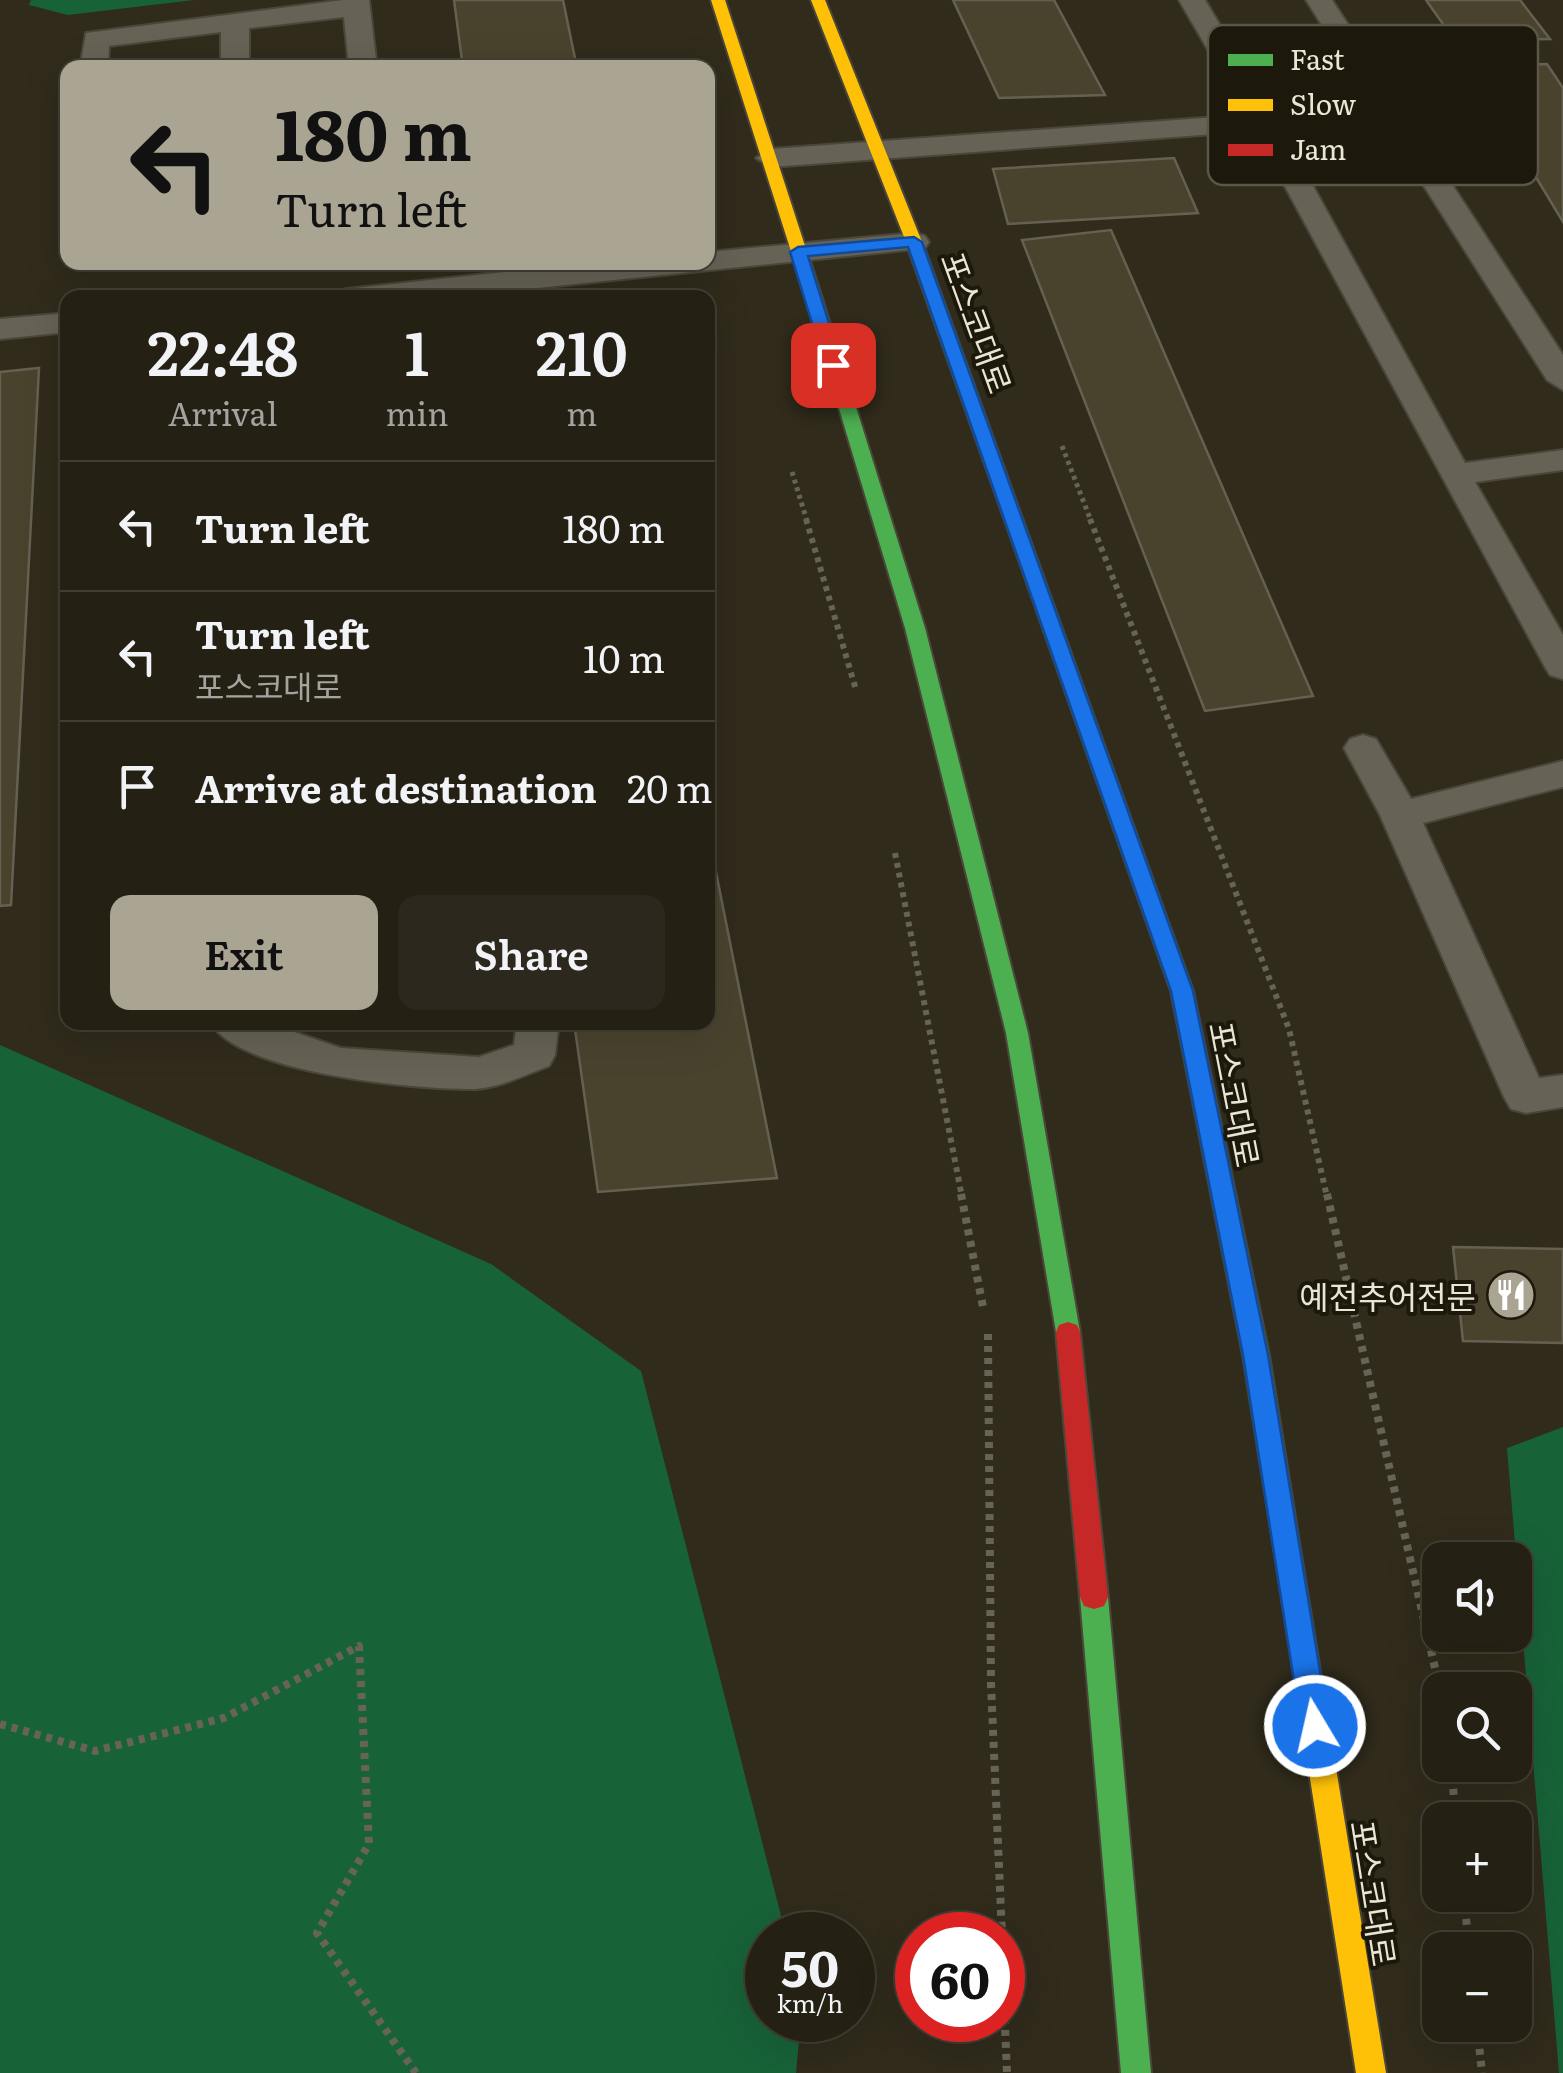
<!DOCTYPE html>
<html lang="en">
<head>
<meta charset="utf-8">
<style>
	body { margin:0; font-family:Literata,"Noto Sans KR",serif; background:#2c281d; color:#f1f3f6; height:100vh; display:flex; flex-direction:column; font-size:38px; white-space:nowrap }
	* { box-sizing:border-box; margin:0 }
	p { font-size:32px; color:#a3a3a0 }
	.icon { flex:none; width:55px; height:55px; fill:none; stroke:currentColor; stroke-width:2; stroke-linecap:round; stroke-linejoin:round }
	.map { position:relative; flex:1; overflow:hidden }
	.sheet { position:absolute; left:60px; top:290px; width:655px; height:740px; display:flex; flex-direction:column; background:#242014; border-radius:20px; box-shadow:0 10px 40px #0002,0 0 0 2px #413e34 }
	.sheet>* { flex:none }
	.banner { position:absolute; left:60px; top:60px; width:655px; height:210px; border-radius:20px; box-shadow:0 10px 40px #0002,0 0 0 2px #413e34; background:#aaa593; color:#111; overflow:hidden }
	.tools { position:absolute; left:1422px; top:1542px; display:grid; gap:20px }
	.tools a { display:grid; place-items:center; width:110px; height:110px; border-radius:20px; background:#242014; box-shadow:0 10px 40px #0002,0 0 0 2px #413e34; font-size:50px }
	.speed { position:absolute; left:745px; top:1912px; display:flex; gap:20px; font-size:50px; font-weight:700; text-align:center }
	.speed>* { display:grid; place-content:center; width:130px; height:130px; border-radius:50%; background:#242014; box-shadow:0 10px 40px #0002,0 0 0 2px #413e34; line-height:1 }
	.speed small { font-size:25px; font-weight:400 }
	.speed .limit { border:15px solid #d22; background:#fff; color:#111 }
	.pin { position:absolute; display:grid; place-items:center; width:85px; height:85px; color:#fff; margin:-42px; border-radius:20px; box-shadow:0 5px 15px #0006 }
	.me { position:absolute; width:110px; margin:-55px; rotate:351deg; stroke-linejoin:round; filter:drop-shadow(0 0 8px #0008) }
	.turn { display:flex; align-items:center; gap:35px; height:210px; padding:0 50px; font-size:45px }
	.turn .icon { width:130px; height:130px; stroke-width:2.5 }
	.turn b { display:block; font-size:70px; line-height:85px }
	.eta { display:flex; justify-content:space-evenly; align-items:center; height:170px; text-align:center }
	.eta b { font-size:60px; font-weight:600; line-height:70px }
	.button { display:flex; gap:20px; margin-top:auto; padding:20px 50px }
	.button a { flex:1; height:115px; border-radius:20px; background:#aaa593; color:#111; font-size:40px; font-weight:600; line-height:115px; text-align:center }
	.button a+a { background:#2c281d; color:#f1f3f6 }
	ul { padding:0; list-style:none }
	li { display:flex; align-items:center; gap:30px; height:130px; padding:0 50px; border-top:2px solid #413e34 }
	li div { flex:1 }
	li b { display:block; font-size:38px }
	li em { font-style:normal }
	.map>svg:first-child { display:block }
</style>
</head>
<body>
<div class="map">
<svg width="1563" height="2073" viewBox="0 0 1563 2073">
	<rect width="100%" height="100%" fill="#302b1b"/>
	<path fill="#186238" d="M31,0H194L68,15L29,5Z
		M0,1045L491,1264L641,1371L786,1935H768V2020H801L796,2073H0Z
		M1563,1427V2073H1559L1507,1448Z"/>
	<path fill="#49432e" stroke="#646052" stroke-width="2.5" d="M454,0H563L577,68H463Z
		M953,0H1054L1105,95L999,98Z
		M1426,0H1520L1550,39L1455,41Z
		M1547,64L1563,88V222L1469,66Z
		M1174,158L1198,213L1008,224L993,169Z
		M1111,230L1313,696L1205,711L1022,240Z
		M39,368L11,905L0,906V372Z
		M708,832L777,1178L598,1192L574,1022H708Z
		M1453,1247L1563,1249V1343L1463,1341Z"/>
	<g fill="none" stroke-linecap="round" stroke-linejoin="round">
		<g stroke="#4a4639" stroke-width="4">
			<path id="lane" d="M343,0H369L377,68H349L344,17L249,28V68H221V32L109,46L108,68H80L86,33Z
				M1179,0H1205L1278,122L1465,463L1563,450V470L1475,482L1563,635V679L1550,675L1545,667L1255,131L771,167L756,158L771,149L1246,115Z
				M1306,0H1332L1563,355V390L1547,380Z
				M914,233L925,236L929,242L925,248L440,298H331L346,289L598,262H708V252Z
				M68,313V332L0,339V319Z
				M1363,735L1376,739L1411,799L1563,761V787L1423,823L1539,1078L1563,1075V1107L1526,1113L1511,1109L1504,1097L1380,815L1344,748L1350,739Z
				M210,1022H265L341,1048L479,1057L514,1045L517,1022H559L555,1055L549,1066C527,1074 499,1088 475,1089C419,1090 239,1074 210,1022Z"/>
		</g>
		<g stroke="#4a4639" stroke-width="4">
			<path id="fast" d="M812,287L820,292L925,628L1028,1033L1080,1332L1077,1339L1068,1342L1059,1339L1056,1332L1006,1033L905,628L804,292Z
				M1017,523L1026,529L1193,991L1269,1355L1304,1573L1300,1581L1291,1585L1282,1581L1278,1573L1243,1355L1171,991L1008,529Z
				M1094,1585L1104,1588L1108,1597L1151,2073H1121L1080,1597L1084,1588Z"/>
		</g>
		<g stroke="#4a4639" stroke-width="4">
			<path id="slow" d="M711,0H725L820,292L818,295L804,292Z
				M811,0H825L922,242L1026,529L1024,533L1017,535L1008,529L906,242Z
				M1291,1561L1300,1565L1304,1573L1386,2073H1356L1278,1573L1282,1565Z"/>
		</g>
		<g stroke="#4a4639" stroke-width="4">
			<path id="jam" d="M1068,1322L1077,1325L1080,1332L1108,1597L1104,1606L1094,1609L1084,1606L1080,1597L1056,1332L1059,1325Z"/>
		</g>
		<path stroke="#676457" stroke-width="5" stroke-dasharray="4 4" stroke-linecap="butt" d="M1062,446L1091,521
			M792,472L807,521"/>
		<path stroke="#676457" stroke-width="6" stroke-dasharray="5 5" stroke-linecap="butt" d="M806,519L856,690
			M1090,519L1289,1029L1327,1197
			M895,853L962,1197"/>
		<path stroke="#676457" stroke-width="8" stroke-dasharray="6 6" stroke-linecap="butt" d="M961,1194L983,1307
			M1327,1194L1440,1690
			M988,1334L991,1684L1002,1935
			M0,1724L95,1751L224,1718L359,1646L369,1844L317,1933L416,2073
			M1451,1765L1456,1820
			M1464,1895L1469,1950
			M1002,1958L1007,2073
			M1477,2025L1482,2073"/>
		<use href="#lane" fill="#666256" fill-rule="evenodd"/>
		<use href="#fast" fill="#4caf50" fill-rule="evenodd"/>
		<use href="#slow" fill="#ffc107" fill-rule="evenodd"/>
		<use href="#jam" fill="#c62828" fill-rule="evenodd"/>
	</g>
	<path fill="#1a73e8" stroke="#114b97" stroke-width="2.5" d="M914,237L922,242L1193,991L1268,1355L1329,1726L1325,1735L1315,1739L1305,1735L1301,1726L1243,1355L1171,991L908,247L808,256L842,365L833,370L825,365L790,252L798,247Z"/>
	<defs>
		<g id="restaurant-disc" transform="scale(2.5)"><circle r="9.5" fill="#aaa593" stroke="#1c180c"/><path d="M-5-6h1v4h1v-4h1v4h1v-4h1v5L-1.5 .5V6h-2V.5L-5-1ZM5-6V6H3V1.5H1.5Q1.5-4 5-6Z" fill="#fff"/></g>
	</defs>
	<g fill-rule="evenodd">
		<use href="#restaurant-disc" x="1511" y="1295"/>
	</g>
	<g text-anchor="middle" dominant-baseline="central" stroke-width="8" stroke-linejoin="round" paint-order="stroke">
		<g font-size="32" fill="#ebe6d4" stroke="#1c180c">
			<text transform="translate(978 322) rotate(70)">포스코대로</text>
			<text transform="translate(1236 1094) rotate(79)">포스코대로</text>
			<text transform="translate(1375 1893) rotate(81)">포스코대로</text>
		</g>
		<g font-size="32" fill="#ebe6d4" stroke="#1c180c" text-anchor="end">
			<text x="1476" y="1295">예전추어전문</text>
		</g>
	</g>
	<rect x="1208" y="25" width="330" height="160" rx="15" fill="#1c180c" stroke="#5a5648" stroke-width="2.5"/>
	<rect x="1228" y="54" width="45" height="12" fill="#4caf50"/>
	<rect x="1228" y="99" width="45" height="12" fill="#ffc107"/>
	<rect x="1228" y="144" width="45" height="12" fill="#c62828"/>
	<g font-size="28" fill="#ebe6d4">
		<text x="1290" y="70">Fast</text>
		<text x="1290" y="115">Slow</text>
		<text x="1290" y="160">Jam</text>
	</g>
</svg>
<div class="tools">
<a><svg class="icon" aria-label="sound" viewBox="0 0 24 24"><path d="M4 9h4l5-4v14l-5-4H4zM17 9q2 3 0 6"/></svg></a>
<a><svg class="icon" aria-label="search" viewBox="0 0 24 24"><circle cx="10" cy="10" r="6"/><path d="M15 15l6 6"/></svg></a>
<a>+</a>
<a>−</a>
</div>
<div class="speed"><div>50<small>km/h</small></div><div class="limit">60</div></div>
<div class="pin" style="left:833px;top:365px;background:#d93025"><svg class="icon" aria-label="arrive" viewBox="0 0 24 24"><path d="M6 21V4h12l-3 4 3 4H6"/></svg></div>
<svg class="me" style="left:1315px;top:1726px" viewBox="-20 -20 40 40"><circle r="17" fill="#1a73e8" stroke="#fff" stroke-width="3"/><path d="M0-11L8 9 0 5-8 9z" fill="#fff"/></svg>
<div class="banner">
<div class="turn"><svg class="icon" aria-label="left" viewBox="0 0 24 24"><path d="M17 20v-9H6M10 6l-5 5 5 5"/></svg><div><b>180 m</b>Turn left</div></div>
</div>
<section class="sheet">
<div class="eta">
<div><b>22:48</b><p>Arrival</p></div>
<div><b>1</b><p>min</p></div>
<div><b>210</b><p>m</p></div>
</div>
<ul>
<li><svg class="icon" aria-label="left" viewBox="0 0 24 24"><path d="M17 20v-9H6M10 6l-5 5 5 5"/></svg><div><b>Turn left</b></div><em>180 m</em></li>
<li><svg class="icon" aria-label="left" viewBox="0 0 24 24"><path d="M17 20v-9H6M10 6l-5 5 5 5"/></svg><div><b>Turn left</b><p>포스코대로</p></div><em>10 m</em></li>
<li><svg class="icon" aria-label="arrive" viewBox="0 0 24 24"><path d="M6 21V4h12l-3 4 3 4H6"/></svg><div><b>Arrive at destination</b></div><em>20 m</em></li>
</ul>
<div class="button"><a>Exit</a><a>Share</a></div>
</section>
</div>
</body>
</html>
